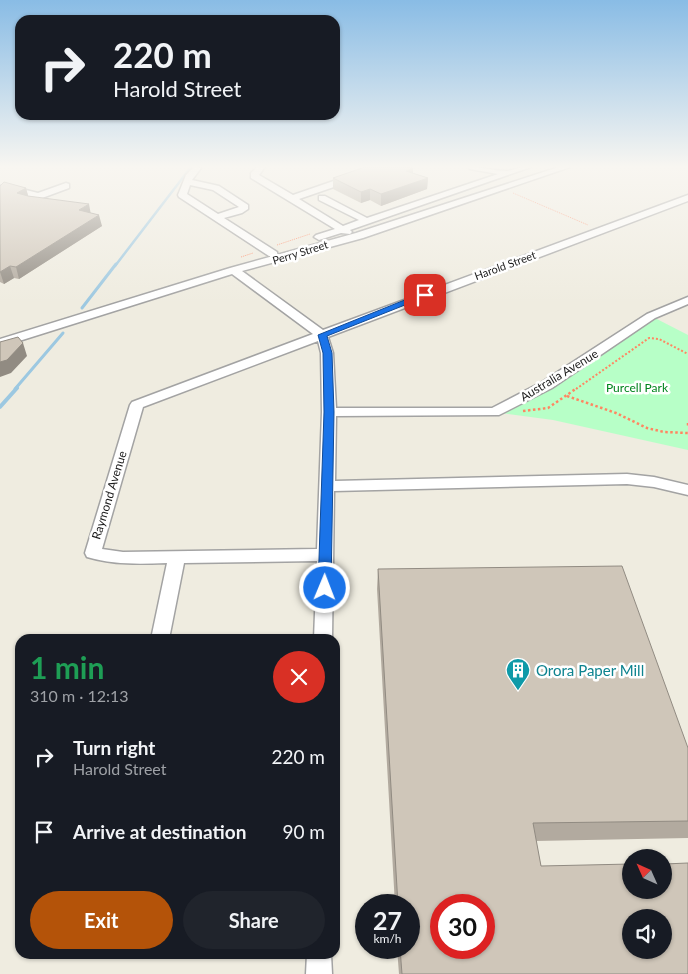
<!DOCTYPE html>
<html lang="en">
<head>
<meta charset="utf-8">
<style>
	body { margin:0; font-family:Lato,sans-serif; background:#20242c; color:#f1f3f6; height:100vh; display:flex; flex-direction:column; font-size:19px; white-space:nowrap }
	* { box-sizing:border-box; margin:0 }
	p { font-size:16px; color:#9ea1a6 }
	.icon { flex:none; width:28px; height:28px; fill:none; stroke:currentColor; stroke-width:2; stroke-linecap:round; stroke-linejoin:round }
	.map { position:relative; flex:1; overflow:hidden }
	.details { position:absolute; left:15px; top:634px; width:325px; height:325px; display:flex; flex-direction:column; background:#171b24; border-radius:15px; box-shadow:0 1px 4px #0004 }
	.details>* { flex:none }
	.guide { position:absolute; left:15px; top:15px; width:325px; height:105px; border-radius:15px; box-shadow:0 1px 4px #0004; background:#171b24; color:#f1f3f6; overflow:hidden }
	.needle { width:32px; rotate:315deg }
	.tools { position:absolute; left:622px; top:849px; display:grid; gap:10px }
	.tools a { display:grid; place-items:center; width:50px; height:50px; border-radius:50%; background:#171b24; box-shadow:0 1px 4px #0004; font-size:25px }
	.speed { position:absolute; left:355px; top:894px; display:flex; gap:10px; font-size:25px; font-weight:700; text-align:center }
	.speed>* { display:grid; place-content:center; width:65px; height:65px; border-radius:50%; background:#171b24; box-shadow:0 1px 4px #0004; line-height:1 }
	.speed small { font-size:12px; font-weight:400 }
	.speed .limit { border:8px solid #d22; background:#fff; color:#111 }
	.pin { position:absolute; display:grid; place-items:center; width:42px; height:42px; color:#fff; margin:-21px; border-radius:10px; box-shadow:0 2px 8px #0006 }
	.me { position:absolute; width:55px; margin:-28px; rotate:1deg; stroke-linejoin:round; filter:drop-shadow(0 0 4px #0008) }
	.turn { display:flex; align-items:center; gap:18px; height:105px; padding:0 15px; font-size:22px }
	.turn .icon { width:65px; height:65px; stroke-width:2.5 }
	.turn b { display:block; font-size:35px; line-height:42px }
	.round { display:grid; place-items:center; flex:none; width:52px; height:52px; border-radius:26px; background:#20242c }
	.headline { display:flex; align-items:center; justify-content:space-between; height:85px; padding:0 15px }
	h1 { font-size:30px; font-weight:700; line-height:38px; color:#1e9e55 }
	.button { display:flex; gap:10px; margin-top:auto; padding:10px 15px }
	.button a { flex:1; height:58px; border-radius:30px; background:#b45309; color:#fff; font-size:20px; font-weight:700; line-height:58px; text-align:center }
	.button a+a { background:#20242c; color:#f1f3f6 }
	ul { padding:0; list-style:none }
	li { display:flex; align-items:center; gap:15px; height:75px; padding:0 15px }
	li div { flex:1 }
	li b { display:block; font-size:19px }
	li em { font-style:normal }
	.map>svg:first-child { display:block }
</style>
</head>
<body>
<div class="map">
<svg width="688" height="974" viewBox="0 0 688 974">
	<rect width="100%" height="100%" fill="#efece0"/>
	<path fill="#b7ffc7" d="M651,316L688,335V450L553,420L494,412Z"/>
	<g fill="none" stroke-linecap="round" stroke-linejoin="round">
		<path stroke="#9cc8e1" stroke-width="2.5" d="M115,266L191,167"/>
		<path stroke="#9cc8e1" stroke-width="3" d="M82,308L116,264
			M15,389L63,333"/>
		<path stroke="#9cc8e1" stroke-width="4" d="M0,407L17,388"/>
		<g stroke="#a3a3a3" stroke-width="3">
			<path id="minor" d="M194,167L201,168L192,180L219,186L248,205V209L242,213L224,218L277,252V256H269L179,197L178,195L186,175ZM190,185L213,190L239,207L218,214L187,194Z
				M257,167H265L259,175L293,195L348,176H354V180L299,199L343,226L359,220L319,200V196H325L367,218L498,174L470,169L469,167C482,167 495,171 507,171C515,170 522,166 531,167L350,230L352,232L350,234L341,233L319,240L314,237L316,235L335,229L251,178V173Z
				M559,167H570L363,238L242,271L323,330L688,195V201L328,337L333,353L336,408H492L542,382L647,314L688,297V304L655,318L552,388L499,415L336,416L335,481L627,474L654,477L688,485V495L654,487L627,484L334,491L332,639H314L317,561L184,563L169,639H151L167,563C140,564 114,565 87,557L85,553L130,405L132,402L313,334L232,274L0,347V339L230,268L356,233ZM318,341L321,353L322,412L317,549L123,552L102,549L143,407Z
				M66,183L69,184V188L42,198L32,206L27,203L33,197L6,191L0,192V186L6,185L38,193Z
				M307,954H331L332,974H306Z"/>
		</g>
		<path stroke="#ff8661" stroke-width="1" stroke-dasharray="1 1" stroke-linecap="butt" d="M513,193L588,225
			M277,245L310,234
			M241,257L253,253"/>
		<path stroke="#ff8661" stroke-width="2" stroke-dasharray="2 2" stroke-linecap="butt" d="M576,389L649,338L659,339L688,354"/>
		<path stroke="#ff8661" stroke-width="2.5" stroke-dasharray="2.5 2.5" stroke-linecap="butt" d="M567,396L616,413L647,428L664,432L688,433
			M523,411L548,408L577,388
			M688,423V426"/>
		<use href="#minor" fill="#fff" fill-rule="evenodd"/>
	</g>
	<path fill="#b2aa9f" d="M413,173L428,178L427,189L381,206L370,200L361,203L333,189V178Z
		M0,186L26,188L28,196L91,213L102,226L19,279L14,278L4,284L0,282Z
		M378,569L688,748V838L536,841L541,866L688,974H399L397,948H409V905H395L377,589Z"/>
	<path fill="#918b82" d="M413,168V179L406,171Z
		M428,178L427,189L381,206V194Z
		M26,188L29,199L17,193Z
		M370,189V200L361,203V192Z
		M89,204L91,215L79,210Z
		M99,215L102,226L19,279L16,267Z
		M10,266L14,278L4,284L0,272Z
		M23,343L27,356L11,373L0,377V362Z"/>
	<path fill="#cfc6b9" stroke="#918b82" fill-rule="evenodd" d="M365,167H406L413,168L406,171L428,178L381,194L370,189L361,192L333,178Z
		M4,182L26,188L17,193L28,196L89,204L79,210L99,215L16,267L10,266L0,272V186Z
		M18,337L23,343L7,360L0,362V342Z
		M622,566L688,748V821L533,823L541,866L631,864V890H664V864L688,863V974H402L400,948H409V905H398L378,569ZM441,905H484V948H441ZM631,918H664V950H631Z"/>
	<linearGradient id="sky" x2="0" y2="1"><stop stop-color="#89bce5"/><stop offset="0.55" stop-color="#f8f6f1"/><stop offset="1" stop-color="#f8f6f1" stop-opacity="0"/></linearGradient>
	<rect width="688" height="303" fill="url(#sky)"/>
	<path fill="#1a73e8" stroke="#114b97" d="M422,293L430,295L327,336L332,353L334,412L331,588L329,592H320L318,588L324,412L323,353L318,335Z"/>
	<defs>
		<g id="building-pin" transform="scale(1.25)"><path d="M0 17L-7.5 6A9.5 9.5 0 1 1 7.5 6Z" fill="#0f9aa8" stroke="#fff"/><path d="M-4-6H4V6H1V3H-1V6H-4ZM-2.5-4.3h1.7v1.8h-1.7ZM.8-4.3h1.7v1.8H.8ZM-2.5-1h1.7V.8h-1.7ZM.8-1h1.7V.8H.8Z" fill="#fff"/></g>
	</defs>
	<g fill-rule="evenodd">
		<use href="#building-pin" x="518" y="670"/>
	</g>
	<g text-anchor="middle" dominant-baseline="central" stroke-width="5" stroke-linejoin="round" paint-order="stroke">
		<g font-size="11" fill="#1c1c1c" stroke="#fff">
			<text transform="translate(300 252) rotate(-17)">Perry Street</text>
			<text transform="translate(505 265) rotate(-20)">Harold Street</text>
		</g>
		<g font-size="12" fill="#1c1c1c" stroke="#fff">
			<text transform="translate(559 375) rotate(-31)">Australia Avenue</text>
			<text transform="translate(109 495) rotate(-73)">Raymond Avenue</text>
		</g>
		<g font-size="12" fill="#00841d" stroke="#fff">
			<text x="637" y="387">Purcell Park</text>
		</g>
		<g font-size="15" fill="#0d838f" stroke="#fff" text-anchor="start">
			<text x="536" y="670">Orora Paper Mill</text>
		</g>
	</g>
</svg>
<div class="tools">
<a><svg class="needle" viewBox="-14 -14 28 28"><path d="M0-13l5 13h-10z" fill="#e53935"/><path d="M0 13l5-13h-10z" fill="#9ea1a6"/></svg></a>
<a><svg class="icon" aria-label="sound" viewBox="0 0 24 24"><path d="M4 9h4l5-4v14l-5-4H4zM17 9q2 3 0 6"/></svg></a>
</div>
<div class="speed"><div>27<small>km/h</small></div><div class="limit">30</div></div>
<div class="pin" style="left:425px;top:295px;background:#d93025"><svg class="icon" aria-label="arrive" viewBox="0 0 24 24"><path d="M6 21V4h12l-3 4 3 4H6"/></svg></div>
<svg class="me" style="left:325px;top:588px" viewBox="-20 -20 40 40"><circle r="17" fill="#1a73e8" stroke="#fff" stroke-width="3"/><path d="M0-11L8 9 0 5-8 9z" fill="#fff"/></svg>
<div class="guide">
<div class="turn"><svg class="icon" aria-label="right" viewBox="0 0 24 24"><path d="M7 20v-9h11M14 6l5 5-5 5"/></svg><div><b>220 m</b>Harold Street</div></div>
</div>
<section class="details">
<div class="headline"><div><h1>1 min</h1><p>310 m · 12:13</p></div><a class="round" style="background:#d93025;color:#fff"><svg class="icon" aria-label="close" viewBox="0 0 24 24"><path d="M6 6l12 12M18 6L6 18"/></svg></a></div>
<ul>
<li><svg class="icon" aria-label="right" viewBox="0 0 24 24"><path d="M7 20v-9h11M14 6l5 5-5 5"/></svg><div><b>Turn right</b><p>Harold Street</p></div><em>220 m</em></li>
<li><svg class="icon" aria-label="arrive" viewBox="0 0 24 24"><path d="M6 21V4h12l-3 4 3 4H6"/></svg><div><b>Arrive at destination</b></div><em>90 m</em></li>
</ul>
<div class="button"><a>Exit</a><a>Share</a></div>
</section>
</div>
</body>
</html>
